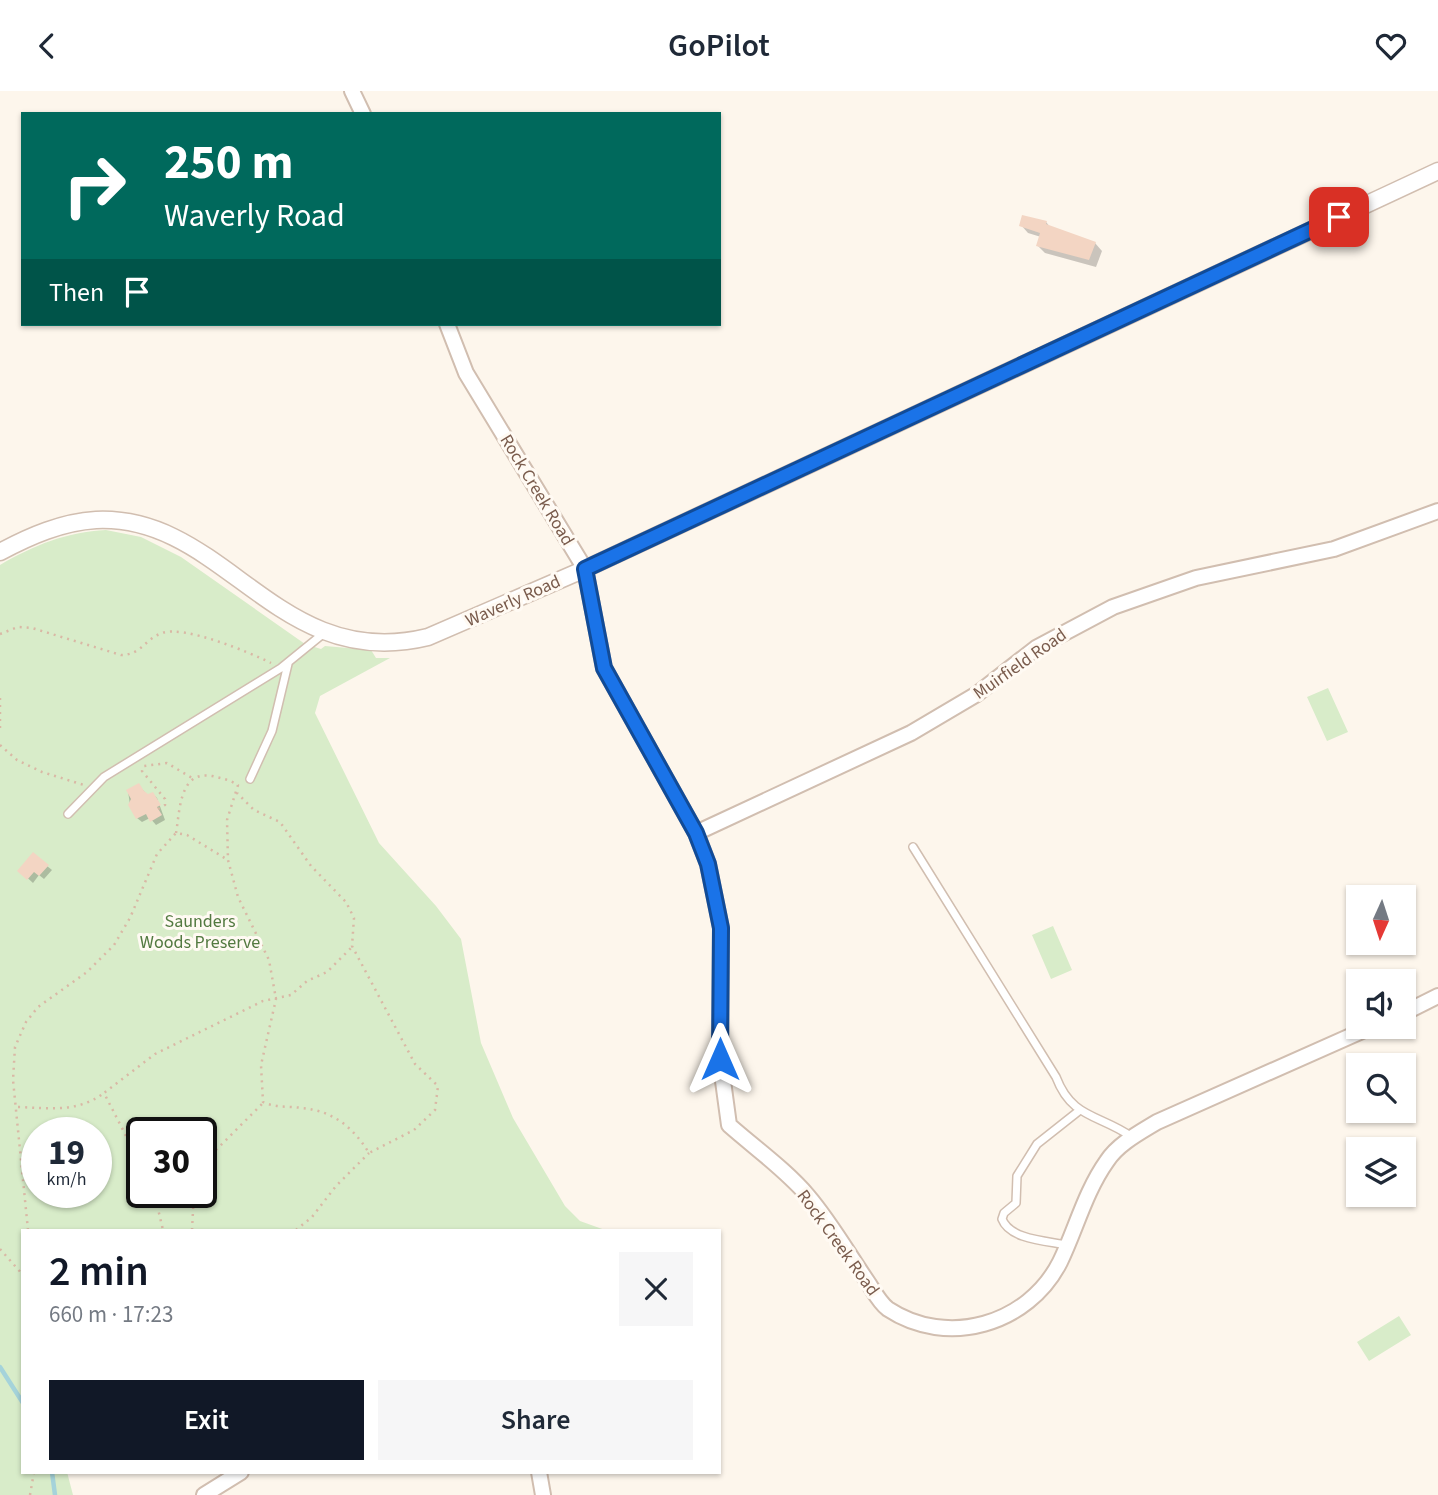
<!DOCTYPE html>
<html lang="en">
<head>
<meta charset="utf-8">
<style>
	body { margin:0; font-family:"Source Sans 3",sans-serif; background:#f6f6f7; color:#1f2937; height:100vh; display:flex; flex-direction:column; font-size:26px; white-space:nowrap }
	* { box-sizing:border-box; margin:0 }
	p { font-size:23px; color:#747a83 }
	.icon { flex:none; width:38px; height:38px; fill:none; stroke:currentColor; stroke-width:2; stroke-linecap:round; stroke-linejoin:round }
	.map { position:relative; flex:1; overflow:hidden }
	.details { position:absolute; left:21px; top:1138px; width:700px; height:245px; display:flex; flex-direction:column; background:#fff; border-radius:0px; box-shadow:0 2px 5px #0004 }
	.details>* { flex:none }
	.banner { position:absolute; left:21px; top:21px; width:700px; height:214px; border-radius:0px; box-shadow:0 2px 5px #0004; background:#00695c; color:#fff; overflow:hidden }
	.needle { width:46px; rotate:183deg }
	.fabs { position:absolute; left:1346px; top:794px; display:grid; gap:14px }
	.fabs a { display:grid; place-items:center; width:70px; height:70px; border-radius:0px; background:#fff; box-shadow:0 2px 5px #0004; font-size:35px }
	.speed { position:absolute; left:21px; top:1026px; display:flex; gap:14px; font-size:35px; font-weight:700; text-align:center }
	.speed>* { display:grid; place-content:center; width:91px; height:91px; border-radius:50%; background:#fff; box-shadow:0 2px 5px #0004; line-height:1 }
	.speed small { font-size:18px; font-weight:400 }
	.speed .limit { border:4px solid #111; border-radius:10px; background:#fff; color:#111 }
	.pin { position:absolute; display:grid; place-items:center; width:60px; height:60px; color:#fff; margin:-30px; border-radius:14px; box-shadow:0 4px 10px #0006 }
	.me { position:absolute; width:77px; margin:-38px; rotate:0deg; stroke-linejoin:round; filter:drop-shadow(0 0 5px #0008) }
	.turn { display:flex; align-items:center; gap:24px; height:147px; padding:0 28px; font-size:32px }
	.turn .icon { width:91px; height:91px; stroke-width:2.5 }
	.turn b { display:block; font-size:49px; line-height:60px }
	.then { display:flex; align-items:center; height:66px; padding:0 28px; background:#0003; gap:14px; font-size:26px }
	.round { display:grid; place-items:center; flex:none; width:74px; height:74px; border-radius:0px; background:#f6f6f7 }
	.head { display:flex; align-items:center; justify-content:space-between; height:119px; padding:0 28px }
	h1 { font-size:42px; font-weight:600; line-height:52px; color:#111827 }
	.primary-button { display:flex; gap:14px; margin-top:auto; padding:14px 28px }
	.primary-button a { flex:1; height:80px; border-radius:0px; background:#111827; color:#fff; font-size:28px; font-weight:600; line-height:80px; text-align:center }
	.primary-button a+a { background:#f6f6f7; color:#1f2937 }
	header { display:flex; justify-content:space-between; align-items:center; height:91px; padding:0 28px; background:#fff; font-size:32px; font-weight:600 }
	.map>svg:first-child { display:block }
</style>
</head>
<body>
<header><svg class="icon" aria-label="back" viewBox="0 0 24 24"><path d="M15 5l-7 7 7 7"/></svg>GoPilot<svg class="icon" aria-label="heart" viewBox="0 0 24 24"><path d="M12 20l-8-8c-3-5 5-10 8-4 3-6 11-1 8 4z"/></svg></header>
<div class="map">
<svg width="1438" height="1404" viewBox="0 0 1438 1404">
	<rect width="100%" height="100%" fill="#fdf6ec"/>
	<path fill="#d8ecc9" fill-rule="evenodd" d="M106,439L141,446L181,466L305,553L321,558L325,555L371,559L376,567H390L320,605L315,622L379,752L436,815L461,848L481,952L513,1027L565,1115L580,1130L605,1139H23V1381H67L73,1404H0V474C34,454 67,441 106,439ZM37,1041H96V1101H37ZM142,1041H201V1101H142Z
		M1328,597L1348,641L1327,650L1307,606Z
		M1053,835L1072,879L1051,888L1032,844Z
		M1399,1225L1411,1244L1369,1270L1357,1251Z"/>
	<path fill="#0003" d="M1046,131L1051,137L1095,152L1102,160L1096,176L1045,162L1038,155L1041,146L1028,142L1021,134Z
		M139,694L147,704L153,703L157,707L165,729L156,734L150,727L142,731L137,727L130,714L128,700Z
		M47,775L52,779L44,788L39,784L33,792L20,780Z"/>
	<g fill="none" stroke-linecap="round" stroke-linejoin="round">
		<path stroke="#a5d3da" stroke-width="4.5" d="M0,1276L23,1312
			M52,1381L55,1404"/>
	</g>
	<path fill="#f3d5c3" d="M1022,124L1047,130L1046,133L1096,151L1089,169L1036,155L1040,142L1019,135Z
		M139,692L144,700L148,703L153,701L161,714L157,716L162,724L150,731L146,723L136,728L128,714L131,708L126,699Z
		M33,761L49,774L39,785L34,781L27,789L17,780Z"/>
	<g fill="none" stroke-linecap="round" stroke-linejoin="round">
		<g stroke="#d1beb0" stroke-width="10">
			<path id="service" d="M250,688L272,640L288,573
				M68,723L104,686L281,577L324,542
				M913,756L1056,986C1072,1028 1099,1023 1132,1046
				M1067,1154C1048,1150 1010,1149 1002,1128L1004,1122L1016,1112L1017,1085L1037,1053L1080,1019"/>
		</g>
		<g stroke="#d1beb0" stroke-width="18">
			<path id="minor" d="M352,0L363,23
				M447,233L466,282L585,478L604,577L696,742L708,773L721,837L720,968L729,1034C755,1057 786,1079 808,1105C831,1132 849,1164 869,1193C874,1201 880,1212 888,1218C947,1257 1028,1234 1060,1171C1076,1138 1085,1101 1107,1070C1118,1053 1139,1042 1157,1031L1371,936
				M696,742L911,642L977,603L1036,557L1113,516L1196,487L1334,458L1438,420
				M1404,922L1438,905
				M539,1381L543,1404
				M204,1404L241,1381"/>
		</g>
		<g stroke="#d1beb0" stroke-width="19">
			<path id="tertiary" d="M0,461C30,445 62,431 96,429C225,423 277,583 428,546L585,478L1438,80"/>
		</g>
		<path stroke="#d9b8a5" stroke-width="2.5" stroke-dasharray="2 5" stroke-linecap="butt" d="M0,543L18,536L32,537L121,564C141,564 145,548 162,542C184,534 249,561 271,572
			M0,607V640
			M0,654L17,669L42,681L84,694
			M158,718L165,714V708L142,680L144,675L167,672L192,687
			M176,742C180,720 179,679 212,685C221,687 230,689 238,694L227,729L228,769L238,806L269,869L276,908L261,974L263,1011C275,1017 289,1015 302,1017C333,1020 353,1036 369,1062L414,1039L435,1019L438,995L415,973L352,855L354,827L346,811L311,775L280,731L254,719L237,702
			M18,1016C50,1017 77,1022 104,1002
			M201,1074L263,1012
			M142,1076L104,1002L155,963L263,910L291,904L307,890L327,881L352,856
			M154,1101L163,1139
			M28,1139L13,989L15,956L26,931L38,916L87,881L114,854L130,827L157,763L176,742L187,744L228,769
			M192,1139L194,1101
			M296,1139L312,1126L336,1095L369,1062
			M0,1158L23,1184
			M30,1404L34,1381"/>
		<use href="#service" stroke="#fff" stroke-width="7"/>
		<use href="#minor" stroke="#fff" stroke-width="14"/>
		<use href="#tertiary" stroke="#fff" stroke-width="16"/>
	</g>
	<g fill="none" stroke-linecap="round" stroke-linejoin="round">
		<g stroke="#114b97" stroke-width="18">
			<path id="route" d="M720,968L721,837L708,773L696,742L604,577L585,478L1339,126"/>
		</g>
		<use href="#route" stroke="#1a73e8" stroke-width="12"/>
	</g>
	<g text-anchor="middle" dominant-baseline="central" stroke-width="6" stroke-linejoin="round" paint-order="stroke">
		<g font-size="18" fill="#7a5c4d" stroke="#fffaf3">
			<text transform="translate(537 399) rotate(59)">Rock Creek Road</text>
			<text transform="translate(513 510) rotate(-24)">Waverly Road</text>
			<text transform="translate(1020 573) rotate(-35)">Muirfield Road</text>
			<text transform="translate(838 1152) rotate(54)">Rock Creek Road</text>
		</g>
		<g font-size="18" fill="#537a41" stroke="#fffaf3">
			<text x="200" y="830">Saunders<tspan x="200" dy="21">Woods Preserve</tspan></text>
		</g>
	</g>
</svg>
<div class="fabs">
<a><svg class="needle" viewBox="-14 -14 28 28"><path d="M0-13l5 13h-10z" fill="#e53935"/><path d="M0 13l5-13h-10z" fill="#747a83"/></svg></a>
<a><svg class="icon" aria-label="sound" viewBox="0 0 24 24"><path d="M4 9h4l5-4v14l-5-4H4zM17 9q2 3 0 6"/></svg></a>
<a><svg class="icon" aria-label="search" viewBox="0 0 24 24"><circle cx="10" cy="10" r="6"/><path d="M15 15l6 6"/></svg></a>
<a><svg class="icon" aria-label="layers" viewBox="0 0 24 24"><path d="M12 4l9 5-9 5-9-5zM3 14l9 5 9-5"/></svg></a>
</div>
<div class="speed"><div>19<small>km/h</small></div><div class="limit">30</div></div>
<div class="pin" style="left:1339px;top:126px;background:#d93025"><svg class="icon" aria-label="arrive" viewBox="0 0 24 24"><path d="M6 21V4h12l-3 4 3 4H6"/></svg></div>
<svg class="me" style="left:720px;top:968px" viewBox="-20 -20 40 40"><path d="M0-17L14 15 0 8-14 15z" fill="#1a73e8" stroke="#fff" stroke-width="4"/></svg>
<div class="banner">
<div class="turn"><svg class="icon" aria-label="right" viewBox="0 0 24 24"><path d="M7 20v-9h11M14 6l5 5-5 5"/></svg><div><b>250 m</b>Waverly Road</div></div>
<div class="then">Then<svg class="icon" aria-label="arrive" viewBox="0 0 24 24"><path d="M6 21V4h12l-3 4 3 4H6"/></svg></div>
</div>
<section class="details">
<div class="head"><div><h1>2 min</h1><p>660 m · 17:23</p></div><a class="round"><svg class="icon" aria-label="close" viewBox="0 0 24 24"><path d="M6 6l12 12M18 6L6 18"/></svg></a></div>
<div class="primary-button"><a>Exit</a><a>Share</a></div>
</section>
</div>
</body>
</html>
